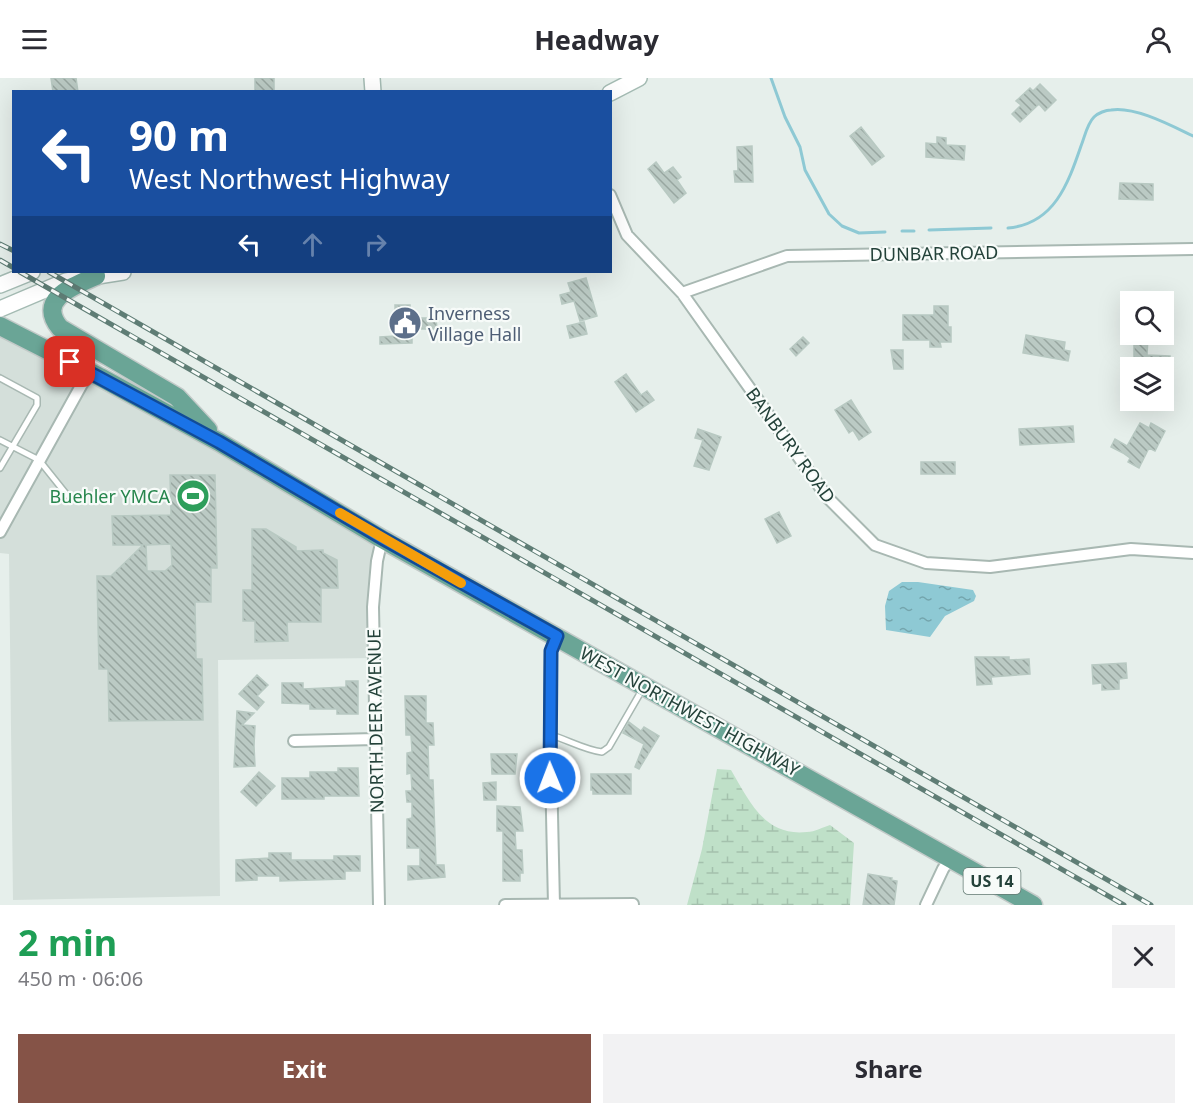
<!DOCTYPE html>
<html lang="en">
<head>
<meta charset="utf-8">
<style>
	body { margin:0; font-family:"Noto Sans",sans-serif; background:#f2f2f3; color:#2b2b33; height:100vh; display:flex; flex-direction:column; font-size:22px; white-space:nowrap }
	* { box-sizing:border-box; margin:0 }
	p { font-size:20px; color:#7c7c81 }
	.icon { flex:none; width:33px; height:33px; fill:none; stroke:currentColor; stroke-width:2; stroke-linecap:round; stroke-linejoin:round }
	.map { position:relative; height:827px; overflow:hidden }
	.panel { display:flex; flex-direction:column; background:#fff; flex:1 }
	.panel>* { flex:none }
	.hud { position:absolute; left:12px; top:12px; width:600px; height:183px; border-radius:0px; box-shadow:0 6px 24px #0002; background:#1a4fa0; color:#fff; overflow:hidden }
	.buttons { position:absolute; left:1120px; top:213px; display:grid; gap:12px }
	.buttons a { display:grid; place-items:center; width:54px; height:54px; border-radius:0px; background:#fff; box-shadow:0 6px 24px #0002; font-size:30px }
	.pin { position:absolute; display:grid; place-items:center; width:51px; height:51px; color:#fff; margin:-26px; border-radius:12px; box-shadow:0 3px 9px #0006 }
	.me { position:absolute; width:66px; margin:-33px; rotate:359deg; stroke-linejoin:round; filter:drop-shadow(0 0 4px #0008) }
	.turn { display:flex; align-items:center; gap:21px; height:126px; padding:0 18px; font-size:27px }
	.turn .icon { width:78px; height:78px; stroke-width:2.5 }
	.turn b { display:block; font-size:42px; line-height:51px }
	.lanes { display:flex; align-items:center; height:57px; padding:0 18px; background:#0003; justify-content:center; gap:30px; direction:ltr }
	.lanes .off { opacity:.35 }
	.round { display:grid; place-items:center; flex:none; width:63px; height:63px; border-radius:0px; background:#f2f2f3 }
	.summary { display:flex; align-items:center; justify-content:space-between; height:102px; padding:0 18px }
	h1 { font-size:36px; font-weight:700; line-height:45px; color:#1e9e55 }
	.primary-button { display:flex; gap:12px; margin-top:auto; padding:12px 18px }
	.primary-button a { flex:1; height:69px; border-radius:0px; background:#855347; color:#fff; font-size:24px; font-weight:700; line-height:69px; text-align:center }
	.primary-button a+a { background:#f2f2f3; color:#2b2b33 }
	header { display:flex; justify-content:space-between; align-items:center; height:78px; padding:0 18px; background:#fff; font-size:27px; font-weight:700 }
	.map>svg:first-child { display:block }
</style>
</head>
<body>
<header><svg class="icon" aria-label="menu" viewBox="0 0 24 24"><path d="M4 6h16M4 12h16M4 18h16"/></svg>Headway<svg class="icon" aria-label="person" viewBox="0 0 24 24"><circle cx="12" cy="8" r="4"/><path d="M4 21q1-7 8-7t8 7"/></svg></header>
<div class="map">
<svg width="1193" height="827" viewBox="0 0 1193 827">
	<defs>
		<pattern id="wetland-marsh" width="20" height="14" patternUnits="userSpaceOnUse" patternTransform="scale(1.5)"><rect width="20" height="14" fill="#bfe0c8"/><path d="M1 5h8M5 5V1M11 12h8M15 12V8" fill="none" stroke="#a4c1ad"/></pattern>
		<pattern id="water-ripples" width="26" height="14" patternUnits="userSpaceOnUse" patternTransform="scale(1.5)"><rect width="26" height="14" fill="#8ec9d4"/><path d="M2 4q2-2 4 0t4 0M15 11q2-2 4 0t4 0" fill="none" stroke="#74a5ad"/></pattern>
		<pattern id="building-back-hatch" width="6" height="6" patternUnits="userSpaceOnUse" patternTransform="scale(1.5)"><rect width="6" height="6" fill="#bbcac4"/><path d="M-1 5l2 2M0 0l6 6M5-1l2 2" fill="none" stroke="#98a6a0"/></pattern>
	</defs>
	<rect width="100%" height="100%" fill="#e6efeb"/>
	<path fill="#d4dfda" d="M0,248L382,461L374,580L218,582L220,818L13,822L9,476L0,475Z"/>
	<path fill="url(#wetland-marsh)" d="M717,691L731,692C749,722 764,759 807,754C815,754 823,749 830,747L854,765L850,827H687L702,771Z"/>
	<path fill="url(#water-ripples)" d="M902,504H918L973,512L976,518L974,523L945,538L930,559L886,552L885,528L889,513Z"/>
	<g fill="none" stroke-linecap="round" stroke-linejoin="round">
		<path stroke="#8ec9d4" stroke-width="3" d="M771,0L785,39L800,69L805,92L829,136L842,148L859,155L885,154
			M1008,150C1054,146 1068,106 1081,68C1085,58 1087,46 1094,39C1098,35 1106,32 1111,32C1135,28 1172,48 1193,58
			M929,152L991,150
			M902,153H914"/>
	</g>
	<path fill="url(#building-back-hatch)" stroke="#b8c9c2" stroke-width="1.5" fill-rule="evenodd" d="M51,0H76L78,14H53Z
		M255,0H274V14H255Z
		M1040,6L1056,22L1045,33L1039,26L1020,44L1012,36L1021,27L1016,23L1030,10L1033,13Z
		M861,49L884,78L872,87L850,58Z
		M937,59L946,60V67L965,68L964,82L926,79V65L937,66Z
		M752,68L753,104H735L734,93H738L737,69Z
		M656,84L664,95L673,89L681,99L677,102L686,115L674,125L648,91Z
		M1120,105L1153,106V122L1119,121Z
		M586,200L597,238L580,243L574,223L562,226L560,217L571,214L568,205Z
		M395,227H410V240H436L437,251H412V265L380,266V259L396,258Z
		M934,228H948V249H951V264H940L941,269H930V262H903V237H934Z
		M584,244L587,256L570,260L567,248Z
		M1026,257L1065,264L1064,272L1070,273L1068,283L1023,275Z
		M1134,258L1148,259L1147,277L1170,278V290H1134Z
		M803,259L809,265L796,278L790,271Z
		M891,272H903V291H894Z
		M626,296L641,317L647,313L654,322L636,334L615,304Z
		M851,322L871,354L859,362L853,352L849,355L835,332Z
		M1140,345L1149,350L1151,345L1165,353L1155,373L1149,370L1139,390L1128,384L1130,380L1123,375L1111,369L1115,361L1127,368Z
		M1073,348L1074,364L1020,367L1019,351Z
		M698,351L721,359L709,392L694,388L703,362L695,360Z
		M921,384H955V396H921Z
		M170,397H215L217,490H211V524H195L196,581H202L203,642L109,643L108,591H99L97,498H111L143,467H113L112,438L171,437ZM171,466L172,487L165,493H147L146,467Z
		M779,434L791,458L777,465L765,441Z
		M252,451H266L296,469V473L323,472V475L337,482L338,510H321V544H287L288,563L255,564V543H243V512H252Z
		M975,579H1009V582L1029,581L1030,596L991,599L992,606L977,607Z
		M1126,585L1127,600L1119,601V611L1102,612V605L1093,606L1092,587Z
		M257,597L268,607L257,618L264,624L257,632L239,616Z
		M346,603H358V636H337V631H310V626L282,625V605H303V611L346,609Z
		M405,618H426V645H433L434,667H428L429,702H433L436,787H444L445,799L408,802V788H420V770H407V741L412,740V724H407L406,713H412L411,695L407,696V675L412,674L411,657H406Z
		M237,633L254,635L242,647L255,648L254,668L255,688L234,689Z
		M629,644L641,653L644,649L659,658L639,691L635,689L644,666L623,655Z
		M491,676H517L515,696H492Z
		M338,690H358L359,718H324V721H282V700H310V694H338Z
		M259,694L275,708L256,728L241,714Z
		M591,696H631V716H593V712H591Z
		M496,704V722H484L483,705Z
		M497,728L520,729L523,753H515L516,772H522L523,795H520V803H503V753H497Z
		M269,775H291V782H334V778H360V793H345V801L280,803V798H257V802L236,803V782L269,780Z
		M868,796L892,800L891,802L897,803L894,827H863Z"/>
	<g fill="none" stroke-linecap="round" stroke-linejoin="round">
		<g stroke="#a8b8b2" stroke-width="8">
			<path id="lane" d="M0,300L37,320V327L0,390
				M0,362L39,382L67,417
				M551,657C568,662 585,672 602,674L609,669L642,612"/>
		</g>
		<g stroke="#a8b8b2" stroke-width="14">
			<path id="street" d="M610,117L627,157L682,215L827,419L875,467L926,485L990,489L1131,471L1193,475
				M682,215L787,178L1193,171
				M0,454L82,306L91,295
				M294,663L375,661
				M379,827L373,529L377,483L382,461
				M505,827L633,826
				M554,827L550,646L551,573L557,559
				M926,827L943,791L951,779"/>
		</g>
		<g stroke="#a4bbb3" stroke-width="18">
			<path id="secondary" d="M372,0L373,14
				M610,15L639,0
				M0,207L32,194
				M0,231L66,203L123,194"/>
		</g>
		<g stroke="#c2cac8" stroke-width="21">
			<path id="primary" d="M96,198C74,208 36,221 60,250L177,319L208,352
				M0,248L100,299L219,364L382,461L1033,827"/>
		</g>
		<use href="#lane" stroke="#fff" stroke-width="5"/>
		<use href="#street" stroke="#fff" stroke-width="10"/>
		<use href="#secondary" stroke="#fff" stroke-width="15"/>
		<use href="#primary" stroke="#6aa596" stroke-width="18"/>
		<g stroke="#5f7d75" stroke-width="5">
			<path id="rail" d="M0,166L14,173
				M0,182L14,190
				M20,194L1124,827
				M49,194L1151,827"/>
		</g>
		<use href="#rail" stroke="#f7fbf9" stroke-width="3" stroke-dasharray="9" stroke-linecap="butt"/>
	</g>
	<g fill="none" stroke-linecap="round" stroke-linejoin="round">
		<g stroke="#114b97" stroke-width="15">
			<path id="route" d="M70,284L219,364L382,460L557,558L551,573L550,700"/>
		</g>
		<use href="#route" stroke="#1a73e8" stroke-width="10"/>
		<path stroke="#f59e0b" stroke-width="10" d="M340,435L461,505"/>
	</g>
	<defs>
		<g id="civic-disc" transform="scale(1.725)"><circle r="9.5" fill="#5c6f8a" stroke="#f7fbf9"/><path d="M-.6-6.5H3V-4.5H.6V-3L4-1V1h2V6H-6V1h2V-1L-.6-3ZM-1.2 2.5V6h2.4V2.5Z" fill="#fff"/></g>
		<g id="stadium-disc" transform="scale(1.725)"><circle r="9.5" fill="#2e9e5b" stroke="#f7fbf9"/><path d="M0-5a6.5 5 0 1 0 0 10a6.5 5 0 1 0 0-10ZM-3.5-1.8h7v3.6h-7Z" fill="#fff"/></g>
	</defs>
	<g fill-rule="evenodd">
		<use href="#civic-disc" x="405" y="245"/>
		<use href="#stadium-disc" x="193" y="418"/>
	</g>
	<g text-anchor="middle" dominant-baseline="central" stroke-width="4.5" stroke-linejoin="round" paint-order="stroke">
		<rect fill="#f7fbf9" stroke="#637a73" stroke-width="1.5" x="963.5" y="790" width="57" height="26" rx="4.5"/>
		<g font-size="16" font-weight="bold" fill="#24423a">
			<text x="992" y="803">US 14</text>
		</g>
		<g font-size="18" fill="#24423a" stroke="#f7fbf9">
			<text transform="translate(934 175) rotate(-1)">DUNBAR ROAD</text>
			<text transform="translate(791 367) rotate(54)">BANBURY ROAD</text>
			<text transform="translate(690 633) rotate(29)">WEST NORTHWEST HIGHWAY</text>
			<text transform="translate(375 643) rotate(-91)">NORTH DEER AVENUE</text>
		</g>
		<g font-size="18" fill="#4e5e75" stroke="#f7fbf9" text-anchor="start">
			<text x="428" y="235">Inverness<tspan x="428" dy="21">Village Hall</tspan></text>
		</g>
		<g font-size="18" fill="#27864d" stroke="#f7fbf9" text-anchor="end">
			<text x="170" y="418">Buehler YMCA</text>
		</g>
	</g>
</svg>
<div class="buttons">
<a><svg class="icon" aria-label="search" viewBox="0 0 24 24"><circle cx="10" cy="10" r="6"/><path d="M15 15l6 6"/></svg></a>
<a><svg class="icon" aria-label="layers" viewBox="0 0 24 24"><path d="M12 4l9 5-9 5-9-5zM3 14l9 5 9-5"/></svg></a>
</div>
<div class="pin" style="left:70px;top:284px;background:#d93025"><svg class="icon" aria-label="arrive" viewBox="0 0 24 24"><path d="M6 21V4h12l-3 4 3 4H6"/></svg></div>
<svg class="me" style="left:550px;top:700px" viewBox="-20 -20 40 40"><circle r="17" fill="#1a73e8" stroke="#fff" stroke-width="3"/><path d="M0-11L8 9 0 5-8 9z" fill="#fff"/></svg>
<div class="hud">
<div class="turn"><svg class="icon" aria-label="left" viewBox="0 0 24 24"><path d="M17 20v-9H6M10 6l-5 5 5 5"/></svg><div><b>90 m</b>West Northwest Highway</div></div>
<div class="lanes"><svg class="icon" aria-label="left" viewBox="0 0 24 24"><path d="M17 20v-9H6M10 6l-5 5 5 5"/></svg><svg class="icon off" aria-label="ahead" viewBox="0 0 24 24"><path d="M12 20V5M6 11l6-6 6 6"/></svg><svg class="icon off" aria-label="right" viewBox="0 0 24 24"><path d="M7 20v-9h11M14 6l5 5-5 5"/></svg></div>
</div>
</div>
<section class="panel">
<div class="summary"><div><h1>2 min</h1><p>450 m · 06:06</p></div><a class="round"><svg class="icon" aria-label="close" viewBox="0 0 24 24"><path d="M6 6l12 12M18 6L6 18"/></svg></a></div>
<div class="primary-button"><a>Exit</a><a>Share</a></div>
</section>
</body>
</html>
